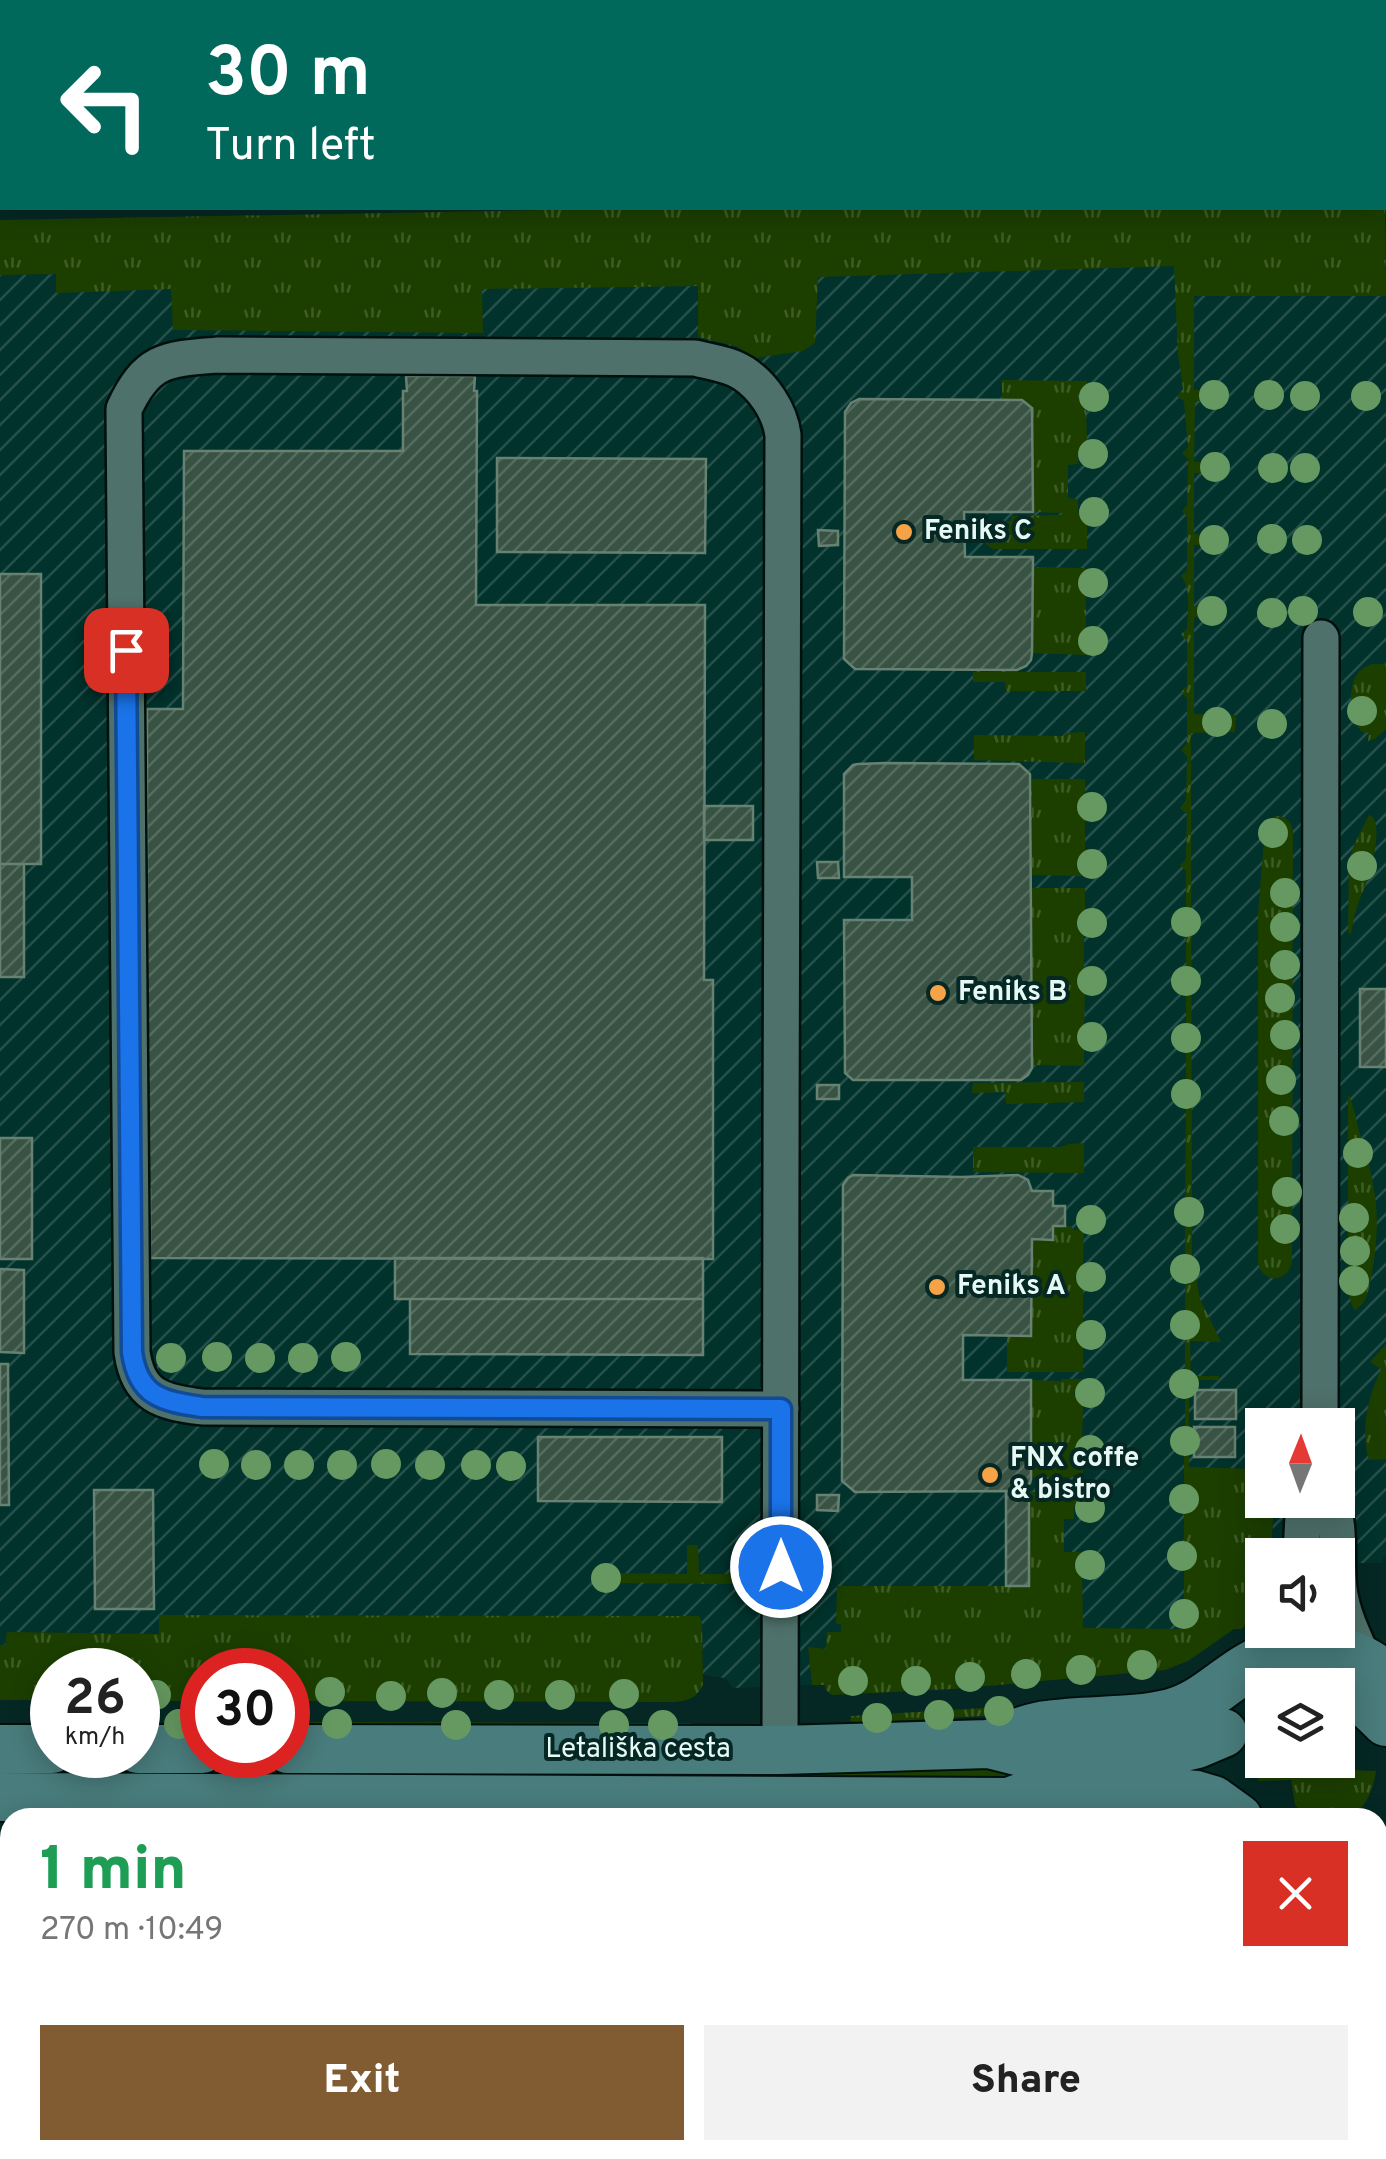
<!DOCTYPE html>
<html lang="en">
<head>
<meta charset="utf-8">
<style>
	body { margin:0; font-family:Overpass,sans-serif; background:#f2f2f2; color:#222; height:100vh; display:flex; flex-direction:column; font-size:38px; white-space:nowrap }
	* { box-sizing:border-box; margin:0 }
	p { font-size:32px; color:#767676 }
	.icon { flex:none; width:55px; height:55px; fill:none; stroke:currentColor; stroke-width:2; stroke-linecap:round; stroke-linejoin:round }
	.map { position:relative; flex:1; overflow:hidden }
	.details { position:absolute; left:0px; top:1808px; width:1388px; height:352px; display:flex; flex-direction:column; background:#fff; border-radius:30px 30px 0 0; box-shadow:0 5px 25px #0003 }
	.details>* { flex:none }
	.hud { position:absolute; left:0px; top:0px; width:1388px; height:210px; box-shadow:0 5px 25px #0003; background:#00695c; color:#fff; overflow:hidden }
	.needle { width:65px; rotate:1deg }
	.controls { position:absolute; left:1245px; top:1408px; display:grid; gap:20px }
	.controls a { display:grid; place-items:center; width:110px; height:110px; border-radius:0px; background:#fff; box-shadow:0 5px 25px #0003; font-size:50px }
	.speed { position:absolute; left:30px; top:1648px; display:flex; gap:20px; font-size:50px; font-weight:700; text-align:center }
	.speed>* { display:grid; place-content:center; width:130px; height:130px; border-radius:50%; background:#fff; box-shadow:0 5px 25px #0003; line-height:1 }
	.speed small { font-size:25px; font-weight:400 }
	.speed .limit { border:15px solid #d22; background:#fff; color:#111 }
	.pin { position:absolute; display:grid; place-items:center; width:85px; height:85px; color:#fff; margin:-42px; border-radius:20px; box-shadow:0 5px 15px #0006 }
	.me { position:absolute; width:110px; margin:-55px; rotate:0deg; stroke-linejoin:round; filter:drop-shadow(0 0 8px #0008) }
	.turn { display:flex; align-items:center; gap:35px; height:210px; padding:0 40px; font-size:45px }
	.turn .icon { width:130px; height:130px; stroke-width:2.5 }
	.turn b { display:block; font-size:70px; line-height:85px }
	.round { display:grid; place-items:center; flex:none; width:105px; height:105px; border-radius:0px; background:#f2f2f2 }
	.head { display:flex; align-items:center; justify-content:space-between; height:170px; padding:0 40px }
	h1 { font-size:60px; font-weight:800; line-height:75px; color:#1e9e55 }
	.button { display:flex; gap:20px; margin-top:auto; padding:20px 40px }
	.button a { flex:1; height:115px; border-radius:0px; background:#815c33; color:#fff; font-size:40px; font-weight:800; line-height:115px; text-align:center }
	.button a+a { background:#f2f2f2; color:#222 }
	.map>svg:first-child { display:block }
</style>
</head>
<body>
<div class="map">
<svg width="1386" height="2159" viewBox="0 0 1386 2159">
	<defs>
		<pattern id="industrial-furrows" width="10" height="10" patternUnits="userSpaceOnUse" patternTransform="scale(2.5)"><rect width="10" height="10" fill="#01322c"/><path d="M-1 1l2-2M0 10L10 0M9 11l2-2" fill="none" stroke="#26504b"/></pattern>
		<pattern id="grass-tufts" width="24" height="20" patternUnits="userSpaceOnUse" patternTransform="scale(2.5)"><rect width="24" height="20" fill="#1c3f00"/><path d="M3 7l-1-3M5 7V3M7 7l1-3M15 17l-1-3M17 17v-4M19 17l1-3" fill="none" stroke="#3d5c26"/></pattern>
		<pattern id="building-hatch" width="6" height="6" patternUnits="userSpaceOnUse" patternTransform="scale(2.5)"><rect width="6" height="6" fill="#385243"/><path d="M-1 1l2-2M0 6l6-6M5 7l2-2" fill="none" stroke="#556c5f"/></pattern>
	</defs>
	<rect width="100%" height="100%" fill="#052824"/>
	<path fill="url(#industrial-furrows)" d="M1189,250L1195,295L1386,296V1557L1382,1558L1383,1563H1338V1555H1271L1274,1500H1338V1425H1262V1464H1256V1469L1185,1468L1184,1629L1084,1628L827,1632V1649L808,1648L812,1685L733,1688L725,1678L703,1675L702,1622L651,1616L160,1615L159,1634L8,1632L5,1645H0V275L814,262Z
		M0,1922L10,1928V2150H1185V2159H0Z"/>
	<path fill="url(#grass-tufts)" d="M1385,194L1386,296H1194V390H1219L1224,396L1219,401H1195L1194,462H1220L1223,466L1220,473H1194V534L1220,535L1224,540L1220,545H1194V606L1219,607L1224,612L1218,617H1194V714L1236,715L1235,732L1191,733L1192,1257L1200,1299L1221,1342L1190,1341L1191,1376H1219V1380H1189V1467L1256,1469V1463L1262,1464V1500H1274L1271,1555H1262V1597L1249,1616V1622L1241,1629H1234L1188,1661L1165,1670L953,1689L832,1695L826,1690L825,1685H812L808,1647L826,1649L827,1632H841V1624H836L837,1586H1028L1029,1492L1082,1493L1083,1499L1074,1507V1519H1064V1552H1082L1083,1556L1074,1565L1082,1574L1083,1628L1184,1629V1619L1178,1614L1184,1609V1562L1178,1556L1184,1551V1506L1178,1499L1184,1493V1446L1178,1441L1185,1434V1391L1178,1384L1185,1377V1332L1179,1325L1185,1319V1275L1179,1268L1185,1261V1217L1180,1210L1185,1204L1186,1101L1180,1095L1186,1089V1044L1180,1037L1186,1032V986L1180,980L1186,974V928L1181,922L1186,915V871L1180,865L1186,859L1187,814L1180,808L1186,800L1187,756L1181,750L1187,743V698L1181,692L1187,686V641L1181,634L1187,629C1187,613 1192,589 1181,576L1187,570V517L1182,511L1187,505L1188,459L1182,453L1188,447L1184,401L1177,396L1183,389L1178,354L1174,266L818,277L815,343L803,351L755,358L736,346L698,337V286L482,289L483,333L173,330L171,289L56,293V274L0,275V220L662,208H1385Z
		M1002,380L1087,381V387L1077,396L1086,405L1087,444L1078,452V464L1068,465V498L1078,499V512L1087,521V549H992L985,543L986,522L1011,521V516L1061,515L1063,513L1033,512V412C1027,397 1015,400 1002,400Z
		M1032,567L1086,568V574L1077,583L1086,593V631L1077,641L1086,650V655L1032,653Z
		M1372,664H1386V729L1375,739L1368,741L1369,733L1362,732L1352,720C1351,697 1347,672 1372,664Z
		M973,672H1086V691H1006L1005,682H973Z
		M1085,732V763L974,760V735L1063,736L1067,733Z
		M1032,779H1085V797L1076,808L1085,817V856L1076,866L1085,876L1032,875Z
		M1369,815C1386,820 1370,877 1361,896C1356,908 1353,921 1351,934L1348,933L1349,861L1354,845Z
		M1276,816C1287,817 1290,820 1293,831L1292,1263C1286,1283 1263,1284 1258,1263V914L1265,828L1269,820Z
		M1032,888H1085V913L1076,922L1084,932V970L1076,981L1085,990L1084,1029L1076,1038L1084,1047V1066L1032,1065Z
		M1084,1082V1102L1006,1104L1005,1092L972,1093L973,1083Z
		M1348,1094C1353,1104 1356,1119 1359,1131C1377,1186 1382,1220 1371,1278C1368,1291 1367,1305 1354,1310L1348,1294Z
		M1084,1143V1173L973,1172V1147H1061L1069,1144Z
		M1053,1226H1070L1074,1230L1084,1229L1083,1268L1074,1278L1083,1287V1327L1075,1335L1083,1344V1372H1007V1335L1032,1239H1053Z
		M1386,1344V1459L1369,1460C1360,1429 1368,1398 1381,1369L1370,1362Z
		M1062,1379H1083V1384L1073,1393L1083,1403L1082,1441L1074,1451L1083,1460V1477H1031V1380L1061,1381Z
		M687,1545H698L699,1574H747L739,1584L600,1583V1573L687,1574Z
		M159,1615L699,1616L702,1622L703,1684C698,1698 687,1701 674,1702L288,1701V1670H202V1701H138V1670H52V1700H0V1645H5L7,1632L159,1634Z
		M1122,1696L999,1715L858,1723L850,1721L851,1716L999,1707Z
		M288,1722L691,1723V1727L288,1729Z
		M1338,1737L1345,1746L1349,1770L1376,1771C1373,1791 1367,1805 1351,1817H1307L1295,1805L1291,1780L1258,1781L1263,1760H1338Z
		M0,1767L1128,1770V1781L0,1779Z"/>
	<path fill="url(#building-hatch)" stroke="#678272" stroke-width="2.5" d="M406,376H475L474,391H477L476,605H705L704,980H713V1259L150,1258V1189H147V709H183L184,451H403V391H407Z
		M859,399L1022,400L1032,408L1033,512H964L965,557H1033L1032,653L1031,660L1026,666L1017,670L855,669L844,659L845,412L851,403Z
		M497,458L706,459L705,553L497,552Z
		M818,530L838,531V545L819,546Z
		M0,574H41V864H0Z
		M886,763L1019,764L1030,774L1032,1068L1028,1075L1021,1080H853L845,1073L844,920H912V877H844V774L853,765L858,764Z
		M704,806H753V840H704Z
		M817,862H838L839,878H818Z
		M0,864H24V977H0Z
		M1360,989H1386V1067H1360Z
		M817,1085H839V1099H817Z
		M0,1138H32V1259H0Z
		M853,1175L962,1177L1018,1175L1028,1180L1032,1191H1053V1206H1065V1226H1053V1240L1032,1239L1031,1336L963,1335V1380H1031V1479L1030,1483L1022,1491L855,1492L842,1481L843,1185L848,1178Z
		M395,1258H703V1299H395Z
		M0,1269L24,1270V1353L0,1352Z
		M410,1299H703V1355L410,1354Z
		M0,1364H8L9,1505H0Z
		M1195,1390H1236V1419H1195Z
		M1194,1427H1235V1457H1194Z
		M538,1437H722V1502L538,1501Z
		M94,1490H153L154,1609H95Z
		M1006,1492H1029V1586H1006Z
		M817,1495H839L838,1511L817,1510Z
		M362,2150H1129V2159H362Z"/>
	<g fill="none" stroke-linecap="round" stroke-linejoin="round">
		<g stroke="#00100d" stroke-width="22">
			<path id="lane" d="M1385,18H1386
				M0,20H2
				M0,1969H10
				M320,2150V2159"/>
		</g>
		<g stroke="#00100d" stroke-width="40">
			<path id="street" d="M1320,1425L1321,638
				M1330,1500C1342,1528 1335,1558 1339,1589C1342,1613 1353,1636 1363,1658
				M1301,1555L1303,1515L1310,1500
				M780,1750C782,1312 780,873 783,435C780,411 763,386 743,373C729,364 711,362 695,358L218,355C166,359 147,359 124,409L132,1352C138,1396 161,1402 202,1407L781,1409"/>
		</g>
		<g stroke="#00100d" stroke-width="52">
			<path id="secondary" d="M1283,1683C1329,1671 1355,1690 1386,1722
				M989,1744C1008,1737 1028,1727 1048,1725C1088,1719 1131,1723 1171,1713C1204,1704 1222,1682 1250,1666C1293,1641 1349,1642 1386,1677
				M0,1749H52
				M138,1749H202
				M288,1749L780,1750L989,1744L1045,1758L1152,1754L1197,1744L1223,1733
				M0,1797L1009,1802L1038,1791H1152L1196,1795L1213,1800L1238,1818
				M1378,1859L1386,1852"/>
		</g>
		<use href="#lane" stroke="#4f716b" stroke-width="18"/>
		<use href="#street" stroke="#4f716b" stroke-width="35"/>
		<use href="#secondary" stroke="#497c7c" stroke-width="48"/>
	</g>
	<g fill="#669961">
		<circle cx="1214" cy="395" r="15"/>
		<circle cx="1269" cy="395" r="15"/>
		<circle cx="1305" cy="396" r="15"/>
		<circle cx="1366" cy="396" r="15"/>
		<circle cx="1094" cy="397" r="15"/>
		<circle cx="1093" cy="454" r="15"/>
		<circle cx="1215" cy="467" r="15"/>
		<circle cx="1273" cy="468" r="15"/>
		<circle cx="1305" cy="468" r="15"/>
		<circle cx="1094" cy="512" r="15"/>
		<circle cx="1272" cy="539" r="15"/>
		<circle cx="1214" cy="540" r="15"/>
		<circle cx="1307" cy="540" r="15"/>
		<circle cx="1093" cy="583" r="15"/>
		<circle cx="1212" cy="611" r="15"/>
		<circle cx="1303" cy="611" r="15"/>
		<circle cx="1368" cy="612" r="15"/>
		<circle cx="1272" cy="613" r="15"/>
		<circle cx="1093" cy="641" r="15"/>
		<circle cx="1362" cy="711" r="15"/>
		<circle cx="1217" cy="722" r="15"/>
		<circle cx="1272" cy="724" r="15"/>
		<circle cx="1092" cy="807" r="15"/>
		<circle cx="1273" cy="833" r="15"/>
		<circle cx="1092" cy="864" r="15"/>
		<circle cx="1362" cy="866" r="15"/>
		<circle cx="1285" cy="893" r="15"/>
		<circle cx="1186" cy="922" r="15"/>
		<circle cx="1092" cy="923" r="15"/>
		<circle cx="1285" cy="927" r="15"/>
		<circle cx="1285" cy="965" r="15"/>
		<circle cx="1092" cy="981" r="15"/>
		<circle cx="1186" cy="981" r="15"/>
		<circle cx="1280" cy="998" r="15"/>
		<circle cx="1285" cy="1035" r="15"/>
		<circle cx="1092" cy="1037" r="15"/>
		<circle cx="1186" cy="1038" r="15"/>
		<circle cx="1281" cy="1080" r="15"/>
		<circle cx="1186" cy="1094" r="15"/>
		<circle cx="1284" cy="1121" r="15"/>
		<circle cx="1358" cy="1153" r="15"/>
		<circle cx="1287" cy="1192" r="15"/>
		<circle cx="1189" cy="1212" r="15"/>
		<circle cx="1354" cy="1218" r="15"/>
		<circle cx="1091" cy="1220" r="15"/>
		<circle cx="1285" cy="1229" r="15"/>
		<circle cx="1355" cy="1251" r="15"/>
		<circle cx="1185" cy="1269" r="15"/>
		<circle cx="1091" cy="1277" r="15"/>
		<circle cx="1354" cy="1281" r="15"/>
		<circle cx="1185" cy="1325" r="15"/>
		<circle cx="1091" cy="1335" r="15"/>
		<circle cx="217" cy="1357" r="15"/>
		<circle cx="346" cy="1357" r="15"/>
		<circle cx="171" cy="1358" r="15"/>
		<circle cx="260" cy="1358" r="15"/>
		<circle cx="303" cy="1358" r="15"/>
		<circle cx="1184" cy="1384" r="15"/>
		<circle cx="1090" cy="1393" r="15"/>
		<circle cx="1185" cy="1441" r="15"/>
		<circle cx="1090" cy="1450" r="15"/>
		<circle cx="214" cy="1464" r="15"/>
		<circle cx="386" cy="1464" r="15"/>
		<circle cx="256" cy="1465" r="15"/>
		<circle cx="299" cy="1465" r="15"/>
		<circle cx="342" cy="1465" r="15"/>
		<circle cx="430" cy="1465" r="15"/>
		<circle cx="476" cy="1465" r="15"/>
		<circle cx="511" cy="1466" r="15"/>
		<circle cx="1184" cy="1499" r="15"/>
		<circle cx="1090" cy="1508" r="15"/>
		<circle cx="1182" cy="1556" r="15"/>
		<circle cx="1090" cy="1565" r="15"/>
		<circle cx="606" cy="1578" r="15"/>
		<circle cx="1184" cy="1614" r="15"/>
		<circle cx="1142" cy="1665" r="15"/>
		<circle cx="1081" cy="1670" r="15"/>
		<circle cx="1026" cy="1674" r="15"/>
		<circle cx="970" cy="1677" r="15"/>
		<circle cx="853" cy="1681" r="15"/>
		<circle cx="916" cy="1681" r="15"/>
		<circle cx="330" cy="1692" r="15"/>
		<circle cx="442" cy="1693" r="15"/>
		<circle cx="624" cy="1694" r="15"/>
		<circle cx="156" cy="1695" r="15"/>
		<circle cx="499" cy="1695" r="15"/>
		<circle cx="560" cy="1695" r="15"/>
		<circle cx="391" cy="1696" r="15"/>
		<circle cx="999" cy="1711" r="15"/>
		<circle cx="939" cy="1715" r="15"/>
		<circle cx="877" cy="1718" r="15"/>
		<circle cx="179" cy="1724" r="15"/>
		<circle cx="337" cy="1724" r="15"/>
		<circle cx="456" cy="1725" r="15"/>
		<circle cx="614" cy="1725" r="15"/>
		<circle cx="663" cy="1725" r="15"/>
	</g>
	<g fill="none" stroke-linecap="round" stroke-linejoin="round">
		<g stroke="#114b97" stroke-width="25">
			<path id="route" d="M126,650L132,1352C138,1396 161,1401 202,1407L781,1409V1567"/>
		</g>
		<use href="#route" stroke="#1a73e8" stroke-width="18"/>
	</g>
	<g fill="#f6a247" stroke="#052824" stroke-width="4">
		<circle cx="904" cy="532" r="10"/>
		<circle cx="938" cy="993" r="10"/>
		<circle cx="937" cy="1287" r="10"/>
		<circle cx="990" cy="1475" r="10"/>
	</g>
	<g text-anchor="middle" dominant-baseline="central" stroke-width="8" stroke-linejoin="round" paint-order="stroke">
		<g font-size="28" font-weight="bold" fill="#e6f9f5" stroke="#052824" text-anchor="start">
			<text x="924" y="532">Feniks C</text>
			<text x="958" y="993">Feniks B</text>
			<text x="957" y="1287">Feniks A</text>
			<text x="1010" y="1459">FNX coffe<tspan x="1010" dy="32">&amp; bistro</tspan></text>
		</g>
		<g font-size="28" fill="#e6f9f5" stroke="#052824">
			<text x="638" y="1750">Letališka cesta</text>
		</g>
	</g>
</svg>
<div class="controls">
<a><svg class="needle" viewBox="-14 -14 28 28"><path d="M0-13l5 13h-10z" fill="#e53935"/><path d="M0 13l5-13h-10z" fill="#767676"/></svg></a>
<a><svg class="icon" aria-label="sound" viewBox="0 0 24 24"><path d="M4 9h4l5-4v14l-5-4H4zM17 9q2 3 0 6"/></svg></a>
<a><svg class="icon" aria-label="layers" viewBox="0 0 24 24"><path d="M12 4l9 5-9 5-9-5zM3 14l9 5 9-5"/></svg></a>
</div>
<div class="speed"><div>26<small>km/h</small></div><div class="limit">30</div></div>
<div class="pin" style="left:126px;top:650px;background:#d93025"><svg class="icon" aria-label="arrive" viewBox="0 0 24 24"><path d="M6 21V4h12l-3 4 3 4H6"/></svg></div>
<svg class="me" style="left:781px;top:1567px" viewBox="-20 -20 40 40"><circle r="17" fill="#1a73e8" stroke="#fff" stroke-width="3"/><path d="M0-11L8 9 0 5-8 9z" fill="#fff"/></svg>
<div class="hud">
<div class="turn"><svg class="icon" aria-label="left" viewBox="0 0 24 24"><path d="M17 20v-9H6M10 6l-5 5 5 5"/></svg><div><b>30 m</b>Turn left</div></div>
</div>
<section class="details">
<div class="head"><div><h1>1 min</h1><p>270 m · 10:49</p></div><a class="round" style="background:#d93025;color:#fff"><svg class="icon" aria-label="close" viewBox="0 0 24 24"><path d="M6 6l12 12M18 6L6 18"/></svg></a></div>
<div class="button"><a>Exit</a><a>Share</a></div>
</section>
</div>
</body>
</html>
